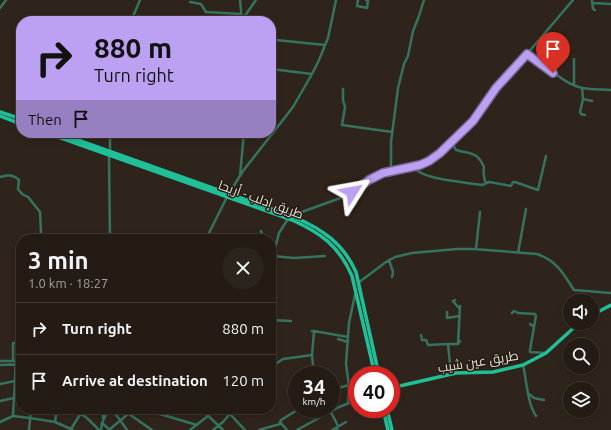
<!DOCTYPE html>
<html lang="en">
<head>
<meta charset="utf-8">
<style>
	body { margin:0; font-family:Ubuntu,Cairo,sans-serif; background:#2b241d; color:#f1f3f6; height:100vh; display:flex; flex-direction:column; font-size:15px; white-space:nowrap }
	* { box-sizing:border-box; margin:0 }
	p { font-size:13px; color:#a3a1a0 }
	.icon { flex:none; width:22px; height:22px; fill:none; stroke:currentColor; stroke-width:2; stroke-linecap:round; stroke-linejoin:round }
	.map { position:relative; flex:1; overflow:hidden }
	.sheet { position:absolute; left:16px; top:234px; width:260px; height:180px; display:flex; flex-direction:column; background:#231b14; border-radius:16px; box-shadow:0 2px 6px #0003,0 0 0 1px #403934 }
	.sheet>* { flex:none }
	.hud { position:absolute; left:16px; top:16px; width:260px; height:122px; border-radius:16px; box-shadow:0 2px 6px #0003,0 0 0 1px #403934; background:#bca0f2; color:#111; overflow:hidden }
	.tools { position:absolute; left:563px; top:294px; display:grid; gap:8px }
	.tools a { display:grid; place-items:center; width:36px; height:36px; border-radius:50%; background:#231b14; box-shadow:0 2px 6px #0003,0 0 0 1px #403934; font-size:20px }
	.speed { position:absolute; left:288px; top:366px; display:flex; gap:8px; font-size:20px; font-weight:700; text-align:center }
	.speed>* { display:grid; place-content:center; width:52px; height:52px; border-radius:50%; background:#231b14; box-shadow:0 2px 6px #0003,0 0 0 1px #403934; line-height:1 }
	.speed small { font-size:10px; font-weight:400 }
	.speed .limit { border:6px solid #d22; background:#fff; color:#111 }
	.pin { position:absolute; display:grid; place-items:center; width:34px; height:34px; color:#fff; margin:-41px -17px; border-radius:50% 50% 50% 0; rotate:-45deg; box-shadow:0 0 4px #0007 }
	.pin .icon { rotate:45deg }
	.me { position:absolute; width:44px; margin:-22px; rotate:56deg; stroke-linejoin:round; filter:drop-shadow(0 0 3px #0008) }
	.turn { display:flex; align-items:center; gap:14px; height:84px; padding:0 12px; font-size:18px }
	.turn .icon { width:52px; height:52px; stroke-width:2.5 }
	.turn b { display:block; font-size:28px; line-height:34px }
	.then { display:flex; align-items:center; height:38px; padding:0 12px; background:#0003; gap:8px; font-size:15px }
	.round { display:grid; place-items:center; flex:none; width:42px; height:42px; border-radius:21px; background:#2b241d }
	.head { display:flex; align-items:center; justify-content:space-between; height:68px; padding:0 12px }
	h1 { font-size:24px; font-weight:600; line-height:30px }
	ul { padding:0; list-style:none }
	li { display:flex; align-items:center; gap:12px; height:52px; padding:0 12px; border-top:1px solid #403934 }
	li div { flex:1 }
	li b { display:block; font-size:15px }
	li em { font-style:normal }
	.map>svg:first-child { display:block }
</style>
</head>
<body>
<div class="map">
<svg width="611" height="430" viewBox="0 0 611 430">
	<rect width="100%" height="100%" fill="#2f241b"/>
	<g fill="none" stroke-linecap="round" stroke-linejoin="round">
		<path stroke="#357360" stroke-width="2.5" d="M240,0L242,21
			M358,0L357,6L367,8L368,0H366
			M592,0L593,9L595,10
			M190,2L201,4L206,12L241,14
			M592,3L611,4
			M0,8L6,0
			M242,20L256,0
			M131,21L140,0
			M276,40L325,45
			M527,54C547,63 561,84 583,88C592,90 602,89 611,90
			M574,59V85
			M271,69L312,74
			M582,88L583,99L592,101
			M343,89V100L345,107L342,125L392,132
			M583,99L580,112L581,114L585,115
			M271,127L276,128
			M452,143L456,150C470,154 477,151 484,167C483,171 484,180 486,183
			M110,151V133
			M109,156L110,239
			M414,167C421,180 467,182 482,185L489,182L511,186L513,182H515L538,190L546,156
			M391,171V142L398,88L404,64L408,56L413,31L419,16L424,0
			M240,175L244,133
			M0,177C7,175 13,174 19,180L18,189L22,194L28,197L40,212L41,232L39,239
			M230,194L233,187L243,171L293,107L312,74L319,60L328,38L336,0
			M294,217L299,213L346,196L369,180L383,173L424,164L440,153L473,121L496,88L527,54L573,0
			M261,231L264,239
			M206,239L227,197
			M271,245L275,247
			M476,249L480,212
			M518,253L526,209
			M273,256L294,258L325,256
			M389,260L393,272L392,277
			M271,265L279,233L288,219
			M358,283L386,262L395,257L412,253L457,249H474L537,254C557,261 563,273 574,290L611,293
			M455,300L453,301L459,308
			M447,312V318L459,316
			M512,313L514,311L518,313L535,314L536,316L534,327
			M271,320L291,321
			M530,324L534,327L530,350V352L545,353
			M314,331L348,337
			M421,335L422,340H426L428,345L448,344L451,374
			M338,339L348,342
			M448,344H458L460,341
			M458,344L460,306
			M312,355L314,332L312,331
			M0,361H21
			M13,361V343H21
			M0,365L21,364
			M271,365L277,363L283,359L312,355L314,375
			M523,365C527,382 527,402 536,416
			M0,384L15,381L21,382
			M331,390L349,385
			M529,394L534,398L544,400
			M0,401L14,398L21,399
			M348,403L349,386L346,364L349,323L355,295
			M74,409L87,418L99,430
			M103,409V418
			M112,409L127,430
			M143,409L197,425
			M201,409L223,430
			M331,412L338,426L337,430
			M129,414L152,430
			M230,414L245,430
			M13,416L16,361
			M0,422L13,416L30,418L55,422L73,430
			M55,422L57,409
			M280,422L287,430
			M102,423L110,430
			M71,429L81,413V409
			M29,430L31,409
			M101,430L102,423L109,409
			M109,430L134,409
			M190,430L208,416
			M213,430L223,422L234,409
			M259,430L280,424L281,420L299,409
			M297,430L339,407L357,400
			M332,430L346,422"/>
		<path stroke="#1fbf98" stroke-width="3.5" d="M0,112L21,119
			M0,116L21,124
			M47,133L292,220C321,233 339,246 352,276L375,375
			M58,133L294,217C322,229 343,243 356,272L379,375
			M592,315L611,305
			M391,388L456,373L493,372L523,365L546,353L579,323
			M383,409L388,430
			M387,409L392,430"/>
	</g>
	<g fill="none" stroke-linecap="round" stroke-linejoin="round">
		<g stroke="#7a689d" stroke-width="10">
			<path id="route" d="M352,192L369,180L383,173L420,165L429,161L440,153L473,121L496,88L527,54L553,73"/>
		</g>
		<use href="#route" stroke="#bca0f2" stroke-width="7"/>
	</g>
	<g text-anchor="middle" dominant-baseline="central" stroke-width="3" stroke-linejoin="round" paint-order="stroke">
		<g font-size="13" fill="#e6dfd9" stroke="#251b12">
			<text transform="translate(261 199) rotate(20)">طريق إدلب - أريحا</text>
			<text transform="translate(478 361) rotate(-9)">طريق عين شيب</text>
		</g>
	</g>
</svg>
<div class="tools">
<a><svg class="icon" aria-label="sound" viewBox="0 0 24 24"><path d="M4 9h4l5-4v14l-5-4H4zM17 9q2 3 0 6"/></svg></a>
<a><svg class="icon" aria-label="search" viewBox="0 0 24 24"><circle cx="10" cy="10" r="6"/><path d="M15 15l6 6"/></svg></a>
<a><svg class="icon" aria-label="layers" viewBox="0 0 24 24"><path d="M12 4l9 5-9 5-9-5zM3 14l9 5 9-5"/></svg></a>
</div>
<div class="speed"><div>34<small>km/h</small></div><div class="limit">40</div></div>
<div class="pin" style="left:553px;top:73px;background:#d93025"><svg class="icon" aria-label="arrive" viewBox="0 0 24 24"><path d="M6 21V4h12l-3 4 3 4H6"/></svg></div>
<svg class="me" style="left:352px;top:192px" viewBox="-20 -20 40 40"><path d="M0-17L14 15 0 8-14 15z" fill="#bca0f2" stroke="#fff" stroke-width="4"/></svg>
<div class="hud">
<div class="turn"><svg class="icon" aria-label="right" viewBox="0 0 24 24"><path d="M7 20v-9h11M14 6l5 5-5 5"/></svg><div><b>880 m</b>Turn right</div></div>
<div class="then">Then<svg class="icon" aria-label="arrive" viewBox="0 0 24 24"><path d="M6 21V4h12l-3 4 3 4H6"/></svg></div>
</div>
<section class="sheet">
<div class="head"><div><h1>3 min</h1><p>1.0 km · 18:27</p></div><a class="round"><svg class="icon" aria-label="close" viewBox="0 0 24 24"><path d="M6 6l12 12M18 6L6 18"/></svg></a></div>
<ul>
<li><svg class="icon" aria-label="right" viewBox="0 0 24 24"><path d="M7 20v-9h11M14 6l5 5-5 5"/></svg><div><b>Turn right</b></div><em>880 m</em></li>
<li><svg class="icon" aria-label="arrive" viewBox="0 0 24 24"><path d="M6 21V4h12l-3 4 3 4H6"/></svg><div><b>Arrive at destination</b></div><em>120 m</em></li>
</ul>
</section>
</div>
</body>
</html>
